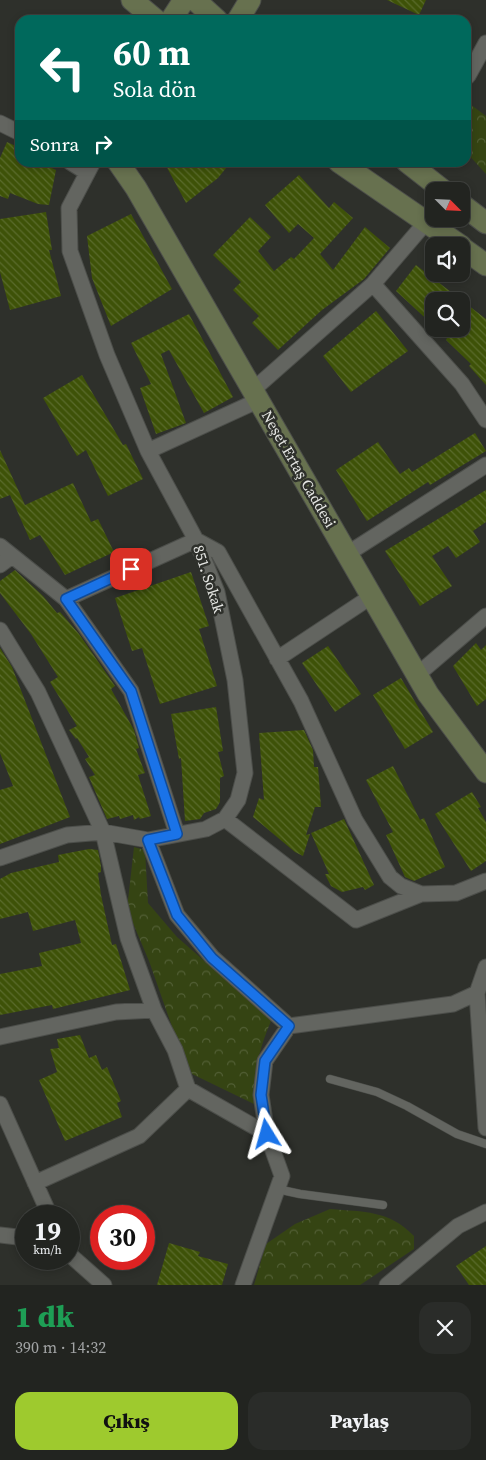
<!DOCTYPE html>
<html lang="tr">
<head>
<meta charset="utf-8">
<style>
	body { margin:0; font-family:"Source Serif 4",serif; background:#2a2c29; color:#f1f3f6; height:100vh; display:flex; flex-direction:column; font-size:19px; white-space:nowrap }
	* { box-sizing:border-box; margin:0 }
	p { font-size:16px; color:#a2a4a5 }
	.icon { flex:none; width:28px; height:28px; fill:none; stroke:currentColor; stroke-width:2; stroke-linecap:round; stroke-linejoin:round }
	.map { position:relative; height:1285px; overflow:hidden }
	.sheet { display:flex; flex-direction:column; background:#222420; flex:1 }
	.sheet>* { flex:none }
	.guide { position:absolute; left:15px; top:15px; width:456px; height:152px; border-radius:15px; box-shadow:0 2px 8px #0003,0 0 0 1px #3f413e; background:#00695c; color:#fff; overflow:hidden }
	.needle { width:32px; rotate:114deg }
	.controls { position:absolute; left:425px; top:182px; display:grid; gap:10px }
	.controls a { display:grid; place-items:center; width:45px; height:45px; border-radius:10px; background:#222420; box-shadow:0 2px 8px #0003,0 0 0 1px #3f413e; font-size:25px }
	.speed { position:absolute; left:15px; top:1205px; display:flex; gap:10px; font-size:25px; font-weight:700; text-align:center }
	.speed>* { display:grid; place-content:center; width:65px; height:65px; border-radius:50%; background:#222420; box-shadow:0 2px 8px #0003,0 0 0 1px #3f413e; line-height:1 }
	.speed small { font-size:12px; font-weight:400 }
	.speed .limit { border:8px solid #d22; background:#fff; color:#111 }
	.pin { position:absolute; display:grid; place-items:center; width:42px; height:42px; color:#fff; margin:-21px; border-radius:10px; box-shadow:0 2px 8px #0006 }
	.me { position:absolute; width:55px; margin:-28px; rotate:352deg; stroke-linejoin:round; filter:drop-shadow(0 0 4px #0008) }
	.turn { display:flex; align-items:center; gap:18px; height:105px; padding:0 15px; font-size:22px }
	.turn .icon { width:65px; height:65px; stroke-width:2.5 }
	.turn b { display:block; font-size:35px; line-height:42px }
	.then { display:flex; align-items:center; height:48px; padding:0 15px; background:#0003; gap:10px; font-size:19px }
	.round { display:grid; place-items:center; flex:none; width:52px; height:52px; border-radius:15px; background:#2a2c29 }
	.summary { display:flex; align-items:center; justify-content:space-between; height:85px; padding:0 15px }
	h1 { font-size:30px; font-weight:800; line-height:38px; color:#1e9e55 }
	.action { display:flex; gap:10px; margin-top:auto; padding:10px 15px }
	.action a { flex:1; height:58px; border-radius:15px; background:#9eca2e; color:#111; font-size:20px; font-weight:800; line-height:58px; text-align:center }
	.action a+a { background:#2a2c29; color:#f1f3f6 }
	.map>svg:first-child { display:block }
</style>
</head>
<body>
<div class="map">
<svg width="486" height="1285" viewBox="0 0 486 1285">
	<defs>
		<pattern id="park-crowns" width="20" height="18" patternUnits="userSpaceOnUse" patternTransform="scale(1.25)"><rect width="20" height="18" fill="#354413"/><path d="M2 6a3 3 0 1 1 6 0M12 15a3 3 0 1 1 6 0" fill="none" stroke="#525f35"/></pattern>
		<pattern id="building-back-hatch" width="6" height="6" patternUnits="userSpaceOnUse" patternTransform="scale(1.25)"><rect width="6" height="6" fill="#3e5208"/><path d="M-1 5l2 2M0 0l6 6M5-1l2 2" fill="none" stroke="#5a6b2c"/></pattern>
	</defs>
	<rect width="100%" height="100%" fill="#2e302b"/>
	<path fill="url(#park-crowns)" d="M466,101L486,116V174L466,152Z
		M134,847L145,850L148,903L177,937L258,1008L271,1021C259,1049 253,1074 254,1104L192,1074L182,1055L149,961L127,909Z
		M330,1209C364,1212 389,1210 414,1236V1249L360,1285H254L266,1244L295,1224Z"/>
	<path fill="url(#building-back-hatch)" d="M387,0H426L419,15Z
		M7,142L20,148V162H38L56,170L49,205L38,204L10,193L8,199L0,196V158Z
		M164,162H231L218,178L186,203Z
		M299,175L329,208L334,202L353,218L320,254L333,270L365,227L390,248L364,279L322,310L278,350L252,323L259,316L233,290L241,282L213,255L250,217L271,237L258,251L274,271L291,257L294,259L314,238L298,224L289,233L265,205Z
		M46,212L52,250H49L61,296L10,310L0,272V219Z
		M131,214L172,289L111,326L92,278L87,236Z
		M416,265L486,319V385L469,366L471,364L446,340L447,338L437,329H461V301H434V326L396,291Z
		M376,311L408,351L351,392L323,356Z
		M189,314L233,397L204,413L169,350L161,354L186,423L156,434L140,388L151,384L131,343Z
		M82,375L123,445L126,444L143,479L108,496L86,450L77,456L43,398Z
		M475,433L486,451L430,485L428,482L367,521L336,470L378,442L400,474L409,468L412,472Z
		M0,450L25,505L73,483L91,522L98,519L114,552L65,575L40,535L30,540L10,495L0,499Z
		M486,490V522L473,531L480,542L456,558L448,546L432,556L452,586L420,606L385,551Z
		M15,570L43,596L57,613L60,612L79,634L115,686L111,689L134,730L139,748L136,749L145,773L138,775L151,816L140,819L139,817L134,820L133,815L120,819L119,816L107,819L89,777L95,775L85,759L89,757L77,738L76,739L69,730L77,726L50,682L58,677L31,634L0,593V581Z
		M191,572L209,626L199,629L217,686L160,704L142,648L132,651L115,598Z
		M476,643L481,650L486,645V699L477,706L453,666Z
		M328,646L361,694L335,712L302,663Z
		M0,648L12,667L70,817L0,844V790L13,786L0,753Z
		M401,678L433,732L405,749L373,695Z
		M216,707L223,751L218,752L224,776L220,778V802L216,809L204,813L200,819L185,821L181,758L179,759L171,714Z
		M304,730L313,750L314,767H318L321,807H315L306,835L310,834L303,856L295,852L253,817L259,798L264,800L259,733Z
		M393,766L420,820L424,818L445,867L414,881L405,877L386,835L393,832L366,780Z
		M472,792L481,807L478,808L486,822V861L471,871L435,814Z
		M344,819L374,885L365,890L363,887L342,892L331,886L325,874H329L311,833Z
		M89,849L98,850L101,866V872L98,873L101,895L112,945L116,944L130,990L53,1009L52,1005L0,1015V974L42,966L39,953L81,943L75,920L33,931L28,912L0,919V879L11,873L59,862L58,855Z
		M80,1035L89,1058L96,1055L102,1070L107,1067L121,1101L117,1103L122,1117L65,1141L39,1080L57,1072L50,1049L59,1048L57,1039Z
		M169,1243L200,1252L198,1256L228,1264L222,1285H157Z
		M486,1246V1285H469L456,1266Z"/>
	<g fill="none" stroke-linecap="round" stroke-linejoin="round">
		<g stroke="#4c4e4a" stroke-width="9">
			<path id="lane" d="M330,1079L377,1092L407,1106L457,1134L486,1144
				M277,1189L300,1194L383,1205"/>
		</g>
		<g stroke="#4c4e4a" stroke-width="17">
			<path id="street" d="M468,76L486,43
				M0,123L20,133
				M70,162L86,172
				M373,284L427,221
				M253,390L373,284L462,384L486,420
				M148,451L259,400
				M0,546L66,599L131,691L177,834
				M347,554L486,465
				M0,565L12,556
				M66,599L196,540L218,552L301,701L355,820L390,877L401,886L421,894L456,893L486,881
				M0,630L38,692L103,832L128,938L154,1010L175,1050L188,1089L267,1134
				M277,659L372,596
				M417,675L486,616
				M225,819L356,920L421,894
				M148,840L177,915L212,957L289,1026L453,1004L477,993
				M0,858L67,835L103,832L148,840L206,829L225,819L238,800L245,773L235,680L217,592L196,540L148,451L107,355L70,251L69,208L93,162
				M486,967L477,993L486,1128
				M0,1037L116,1012L154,1010
				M0,1104L50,1216
				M35,1183L139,1136L188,1089
				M0,1235L26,1238
				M69,1254L104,1285
				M243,1285L282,1176L267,1134L261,1095L265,1061L289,1026
				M387,1285L458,1226L486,1212"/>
		</g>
		<g stroke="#4c4e4a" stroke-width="23">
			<path id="secondary" d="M132,0L156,20
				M195,0L217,20
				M171,20L184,0
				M238,20L250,0
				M118,162L136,188L428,694L486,772
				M339,162L461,246
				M407,162L444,191
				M461,204L486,223
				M461,247L486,265"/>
		</g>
		<use href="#lane" stroke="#636560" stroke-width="8"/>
		<use href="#street" stroke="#636560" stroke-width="15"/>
		<use href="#secondary" stroke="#67714f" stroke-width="21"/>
	</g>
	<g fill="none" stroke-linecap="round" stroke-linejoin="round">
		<g stroke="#114b97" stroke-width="12">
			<path id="route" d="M131,569L66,599L131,691L177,834L148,840L177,915L212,958L289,1026L265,1061L261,1095L267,1134"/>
		</g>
		<use href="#route" stroke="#1a73e8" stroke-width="9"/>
	</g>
	<g text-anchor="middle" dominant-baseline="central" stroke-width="5" stroke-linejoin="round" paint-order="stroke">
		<g font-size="15" fill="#e6e7e4" stroke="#2e302b">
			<text transform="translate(299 469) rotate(60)">Neşet Ertaş Caddesi</text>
			<text transform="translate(209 579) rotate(72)">851. Sokak</text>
		</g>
	</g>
</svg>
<div class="controls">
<a><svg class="needle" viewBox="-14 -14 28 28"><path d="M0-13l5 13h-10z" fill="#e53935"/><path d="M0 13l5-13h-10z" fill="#a2a4a5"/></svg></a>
<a><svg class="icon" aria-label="sound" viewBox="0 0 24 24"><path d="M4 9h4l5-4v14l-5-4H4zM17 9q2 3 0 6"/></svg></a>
<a><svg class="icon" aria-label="search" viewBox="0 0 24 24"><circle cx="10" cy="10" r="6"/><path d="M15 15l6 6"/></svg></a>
</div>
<div class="speed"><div>19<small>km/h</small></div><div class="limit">30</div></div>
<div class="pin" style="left:131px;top:569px;background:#d93025"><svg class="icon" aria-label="arrive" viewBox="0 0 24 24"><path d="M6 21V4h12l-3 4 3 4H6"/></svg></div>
<svg class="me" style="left:267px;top:1134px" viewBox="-20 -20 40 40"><path d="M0-17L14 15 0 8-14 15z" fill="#1a73e8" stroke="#fff" stroke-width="4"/></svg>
<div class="guide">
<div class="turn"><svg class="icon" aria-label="left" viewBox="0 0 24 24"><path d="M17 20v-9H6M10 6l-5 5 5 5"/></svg><div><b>60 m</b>Sola dön</div></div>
<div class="then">Sonra<svg class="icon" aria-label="right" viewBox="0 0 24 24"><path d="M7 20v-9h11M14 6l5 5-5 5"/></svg></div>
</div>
</div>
<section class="sheet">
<div class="summary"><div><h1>1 dk</h1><p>390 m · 14:32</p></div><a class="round"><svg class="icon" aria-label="close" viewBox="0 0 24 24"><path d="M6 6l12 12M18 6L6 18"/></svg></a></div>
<div class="action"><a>Çıkış</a><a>Paylaş</a></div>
</section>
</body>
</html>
